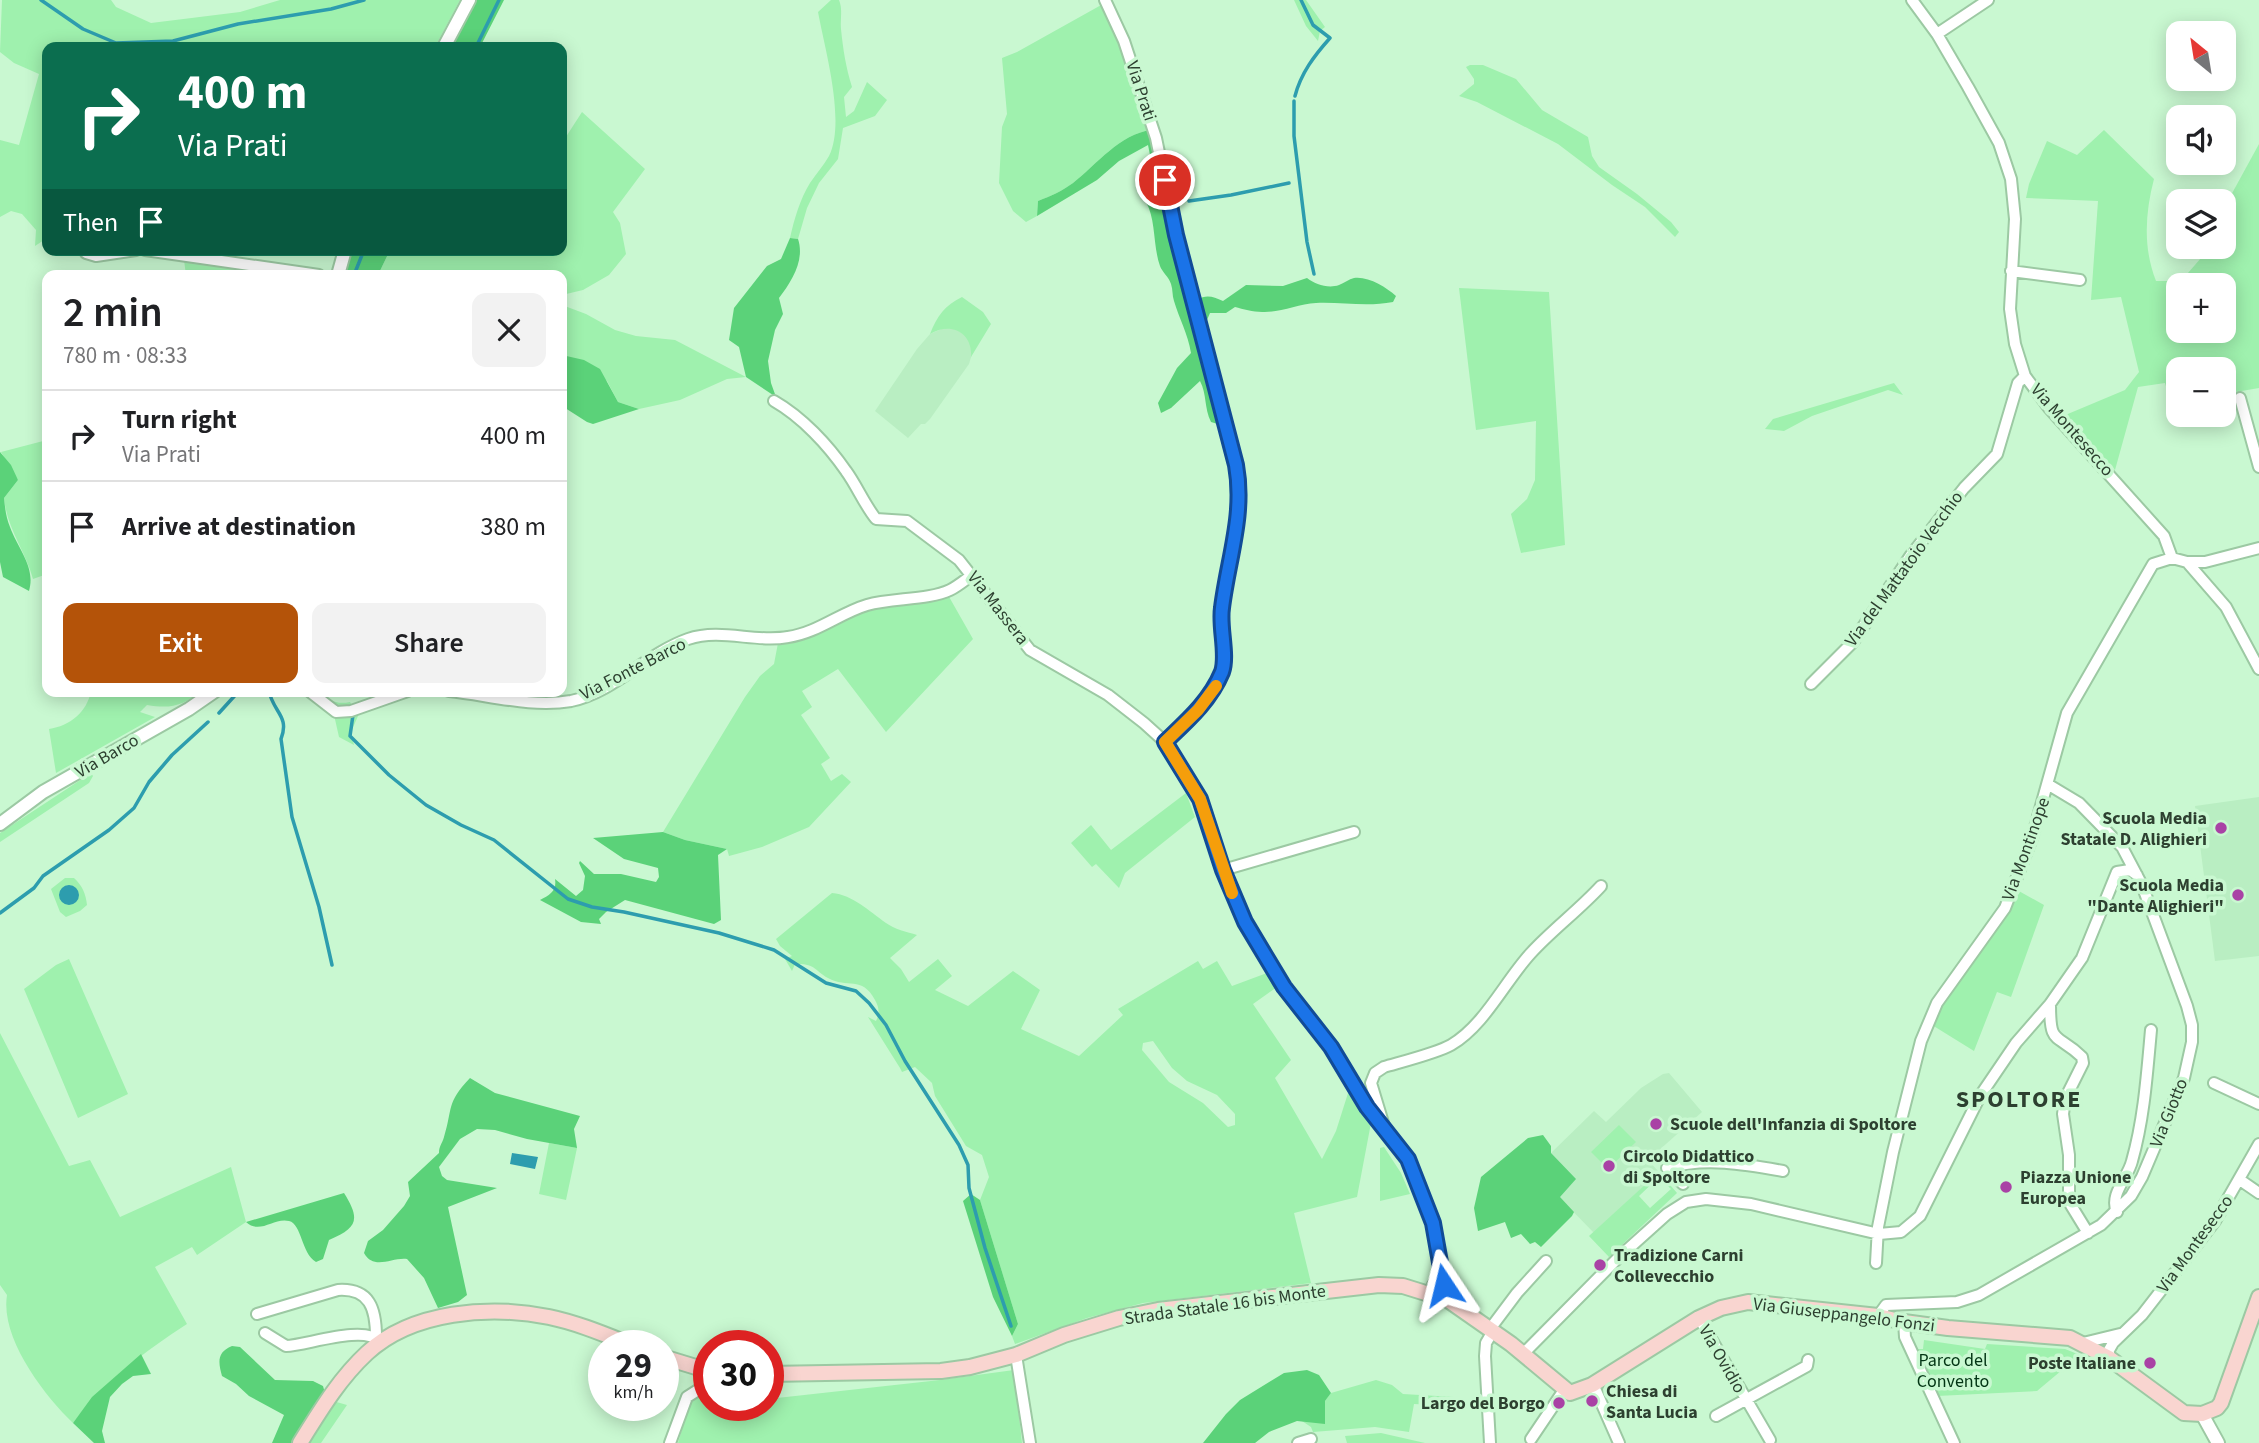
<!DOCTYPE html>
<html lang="en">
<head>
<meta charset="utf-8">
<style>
	body { margin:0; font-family:"Source Sans 3",sans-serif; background:#f2f2f2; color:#202124; height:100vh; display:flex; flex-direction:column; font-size:26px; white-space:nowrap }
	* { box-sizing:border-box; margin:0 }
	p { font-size:23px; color:#757577 }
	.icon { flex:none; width:38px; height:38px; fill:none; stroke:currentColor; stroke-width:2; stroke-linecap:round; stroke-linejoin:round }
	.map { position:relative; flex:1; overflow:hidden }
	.details { position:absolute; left:42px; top:270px; width:525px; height:427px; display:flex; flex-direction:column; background:#fff; border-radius:14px; box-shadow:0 4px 18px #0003 }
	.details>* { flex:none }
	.banner { position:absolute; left:42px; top:42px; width:525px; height:214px; border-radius:14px; box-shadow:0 4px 18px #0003; background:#0b6e4f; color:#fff; overflow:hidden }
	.needle { width:46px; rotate:330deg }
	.tools { position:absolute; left:2166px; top:21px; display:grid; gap:14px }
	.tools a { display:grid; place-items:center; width:70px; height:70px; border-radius:14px; background:#fff; box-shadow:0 4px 18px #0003; font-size:35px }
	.speed { position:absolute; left:588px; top:1330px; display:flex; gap:14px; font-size:35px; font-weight:700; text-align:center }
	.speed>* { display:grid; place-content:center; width:91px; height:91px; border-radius:50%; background:#fff; box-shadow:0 4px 18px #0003; line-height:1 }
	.speed small { font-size:18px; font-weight:400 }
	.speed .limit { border:10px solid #d22; background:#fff; color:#111 }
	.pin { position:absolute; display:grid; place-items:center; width:60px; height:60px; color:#fff; margin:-30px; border:4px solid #fff; border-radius:50%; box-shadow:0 2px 7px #0007 }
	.me { position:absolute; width:77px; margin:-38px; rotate:350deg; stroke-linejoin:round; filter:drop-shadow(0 0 5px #0008) }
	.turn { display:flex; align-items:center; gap:24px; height:147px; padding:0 21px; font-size:32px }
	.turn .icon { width:91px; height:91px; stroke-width:2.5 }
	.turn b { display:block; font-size:49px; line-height:60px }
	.then { display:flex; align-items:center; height:66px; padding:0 21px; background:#0003; gap:14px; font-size:26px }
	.round { display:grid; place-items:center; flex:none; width:74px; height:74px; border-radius:14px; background:#f2f2f2 }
	.overview { display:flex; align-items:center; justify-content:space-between; height:119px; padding:0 21px }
	h1 { font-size:42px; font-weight:600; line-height:52px }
	.button { display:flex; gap:14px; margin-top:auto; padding:14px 21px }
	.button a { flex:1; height:80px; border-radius:14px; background:#b45309; color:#fff; font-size:28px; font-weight:600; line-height:80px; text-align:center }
	.button a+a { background:#f2f2f2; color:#202124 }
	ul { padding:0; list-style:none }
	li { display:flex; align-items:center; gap:21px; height:91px; padding:0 21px; border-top:2px solid #e0e0e0 }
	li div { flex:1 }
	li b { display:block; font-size:26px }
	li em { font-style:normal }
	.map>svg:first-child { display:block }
</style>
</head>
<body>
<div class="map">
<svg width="2259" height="1443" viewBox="0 0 2259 1443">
	<rect width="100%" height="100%" fill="#c9f8d1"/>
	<path fill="#b9eec2" d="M946,327L955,329L965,335L970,342L972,354L969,364L930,419L925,424H921L908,438L875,411L917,349L930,334Z
		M2259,797V956L2215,961L2195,806Z
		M1669,1073L1702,1112L1648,1160L1659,1172L1594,1233L1559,1197L1551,1153L1594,1111L1606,1122L1641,1088L1663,1074Z"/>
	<path fill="#9ff1ae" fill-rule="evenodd" d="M2,0H111L116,7L151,23L240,12L280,0H460L435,47H47V238L35,246L36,230L22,214L11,211L0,217V140L19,145L39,74L14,63L0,52Z
		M831,0H839C843,10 840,19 841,29C843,49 846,68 852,87L844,97L846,117L854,111L867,82L887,100L875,116L843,128L838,159L819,183L807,208L798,239L790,238C794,220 800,199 810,183C816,174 824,165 829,156C846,122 825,50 818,12Z
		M1294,0H1306L1325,27L1320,31L1318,41L1306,26Z
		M1103,4L1129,65L1151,130C1120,134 1097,164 1073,183C1062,191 1051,196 1038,201L1037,216L1026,222L1013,211L999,183L1002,127L1007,114L1002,58L1017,52Z
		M1470,65H1483L1516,79L1542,110L1588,137L1592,156L1599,167L1637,194L1671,222L1679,232L1675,237L1645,207L1612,185L1558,144L1477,102L1459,96L1474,84V79L1466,67Z
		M582,112L645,169L613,212L620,223L626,254L609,275L583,290L562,295V275H378L390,250H509L517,256L521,250H562V143Z
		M2104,130L2154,179C2145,213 2143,248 2156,281H2181L2201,258L2207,247H2224V208L2259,144V388L2224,394V369H2179V407L2173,409L2165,383L2138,387L2115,470L2063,416L2125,390L2139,372L2121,297L2091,300L2098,201L2026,198L2029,184L2047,141L2077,155ZM2179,285H2224V331H2179Z
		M184,260L300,275H186Z
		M1459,288L1549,292L1565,545L1521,553L1511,514L1527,499L1535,480L1536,421L1476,430Z
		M962,297L983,312L991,324L971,357C973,333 951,321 930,334C937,316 945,305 962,297Z
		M562,305L586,314L615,330L636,336L675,340L746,377L727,379L680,400L639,409L618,402L607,381L562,355Z
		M1894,383L1903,395L1888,390L1812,416L1784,431L1765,429L1773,419Z
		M47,440V574L33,579C25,550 7,529 4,498L18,480L1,452Z
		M948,595L973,639L886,732L838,669L802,691L812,707L801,715L830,758L821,764L831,781L842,774L851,782L809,827L762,847L729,856L727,849L685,840L663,832L745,697L760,676L774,664L778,643L821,631L862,611L885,605Z
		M91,691H144L151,694L156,691H202C182,706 171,709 147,705L140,712L155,717L56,773L49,729C70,726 87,712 91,691Z
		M314,691H319C329,700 336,705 350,702L358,716L351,732L354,745L339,737L332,706Z
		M91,773L93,776L89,783L0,842V833L3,831Z
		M1186,793L1195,817L1125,873L1119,888L1096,864L1092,867L1071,843L1091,825L1111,850Z
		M65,878H74C82,885 86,894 87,905L80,911L66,917L60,912L51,889Z
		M2017,890L2044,905L2011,997L1997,992L1974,1051L1932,1025C1953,975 1998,941 2017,890Z
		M832,893C853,895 869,911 886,923C894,929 907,932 917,935L890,958L901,969L909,982L938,959L952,976L935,990L968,1006L1013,971L1040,990L1021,1029L1079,1056L1123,1015L1118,1009L1198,961L1203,969L1217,961L1232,986L1267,973L1277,987L1253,1004L1291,1060L1275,1078L1322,1159L1336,1131L1349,1090L1371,1123L1357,1197L1294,1213L1311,1283L1143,1303L1087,1318L1015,1344L1012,1336L1018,1324L980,1200L989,1177L982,1155L966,1146L935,1096L932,1083L915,1067L902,1072L900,1068L868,1017L876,1021C880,1013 879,1007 875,1000C862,975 847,989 828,978C814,970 815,963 795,964L792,971L785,959L792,956L780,946L776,939ZM1153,1041L1172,1068L1187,1081L1217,1095L1235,1114V1125L1228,1127L1203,1103L1169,1082L1142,1050L1143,1043Z
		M69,959L128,1094L78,1118L24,989L56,965Z
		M0,1033L69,1166L90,1160L120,1217L231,1167L246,1222L197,1255L192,1247L155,1267L187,1324C144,1352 104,1382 73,1423C44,1395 0,1338 7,1295L0,1285Z
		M1619,1125L1636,1142L1608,1169L1591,1152Z
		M549,1143L577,1148L566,1200L539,1194Z
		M1384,1147L1401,1173L1410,1194L1380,1201V1148Z
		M1659,1172L1677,1193L1609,1257L1589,1236ZM1659,1177L1671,1189L1650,1208L1639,1196Z
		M1924,1340L1985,1349L1987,1344L2065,1349L2080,1355L2037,1391L1937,1396L1913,1349H1923Z
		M1014,1370L1022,1443H678L691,1398L709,1396V1405H768V1399L940,1380Z
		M1376,1380L1392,1385L1403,1394L1454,1397L1451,1406L1414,1404L1409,1432L1375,1427L1313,1432L1311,1427L1302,1421L1325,1423V1401L1331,1393Z
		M333,1401L347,1405L321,1443H306Z
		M1381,1433L1425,1443H1347L1345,1436Z"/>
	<path fill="#5bd279" d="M477,0H504L480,47H452Z
		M1151,130L1221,425L1211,422C1204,408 1207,394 1200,381L1171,408L1161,413L1158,403L1177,368L1191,353C1188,334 1179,318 1174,301C1172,295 1173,290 1171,284C1169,277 1162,272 1160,266C1153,247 1156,219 1146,202L1151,186L1145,180L1150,155L1148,145L1119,161L1097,180L1037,216L1038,201C1051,196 1062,191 1073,183C1097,164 1120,134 1151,130Z
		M790,238L798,239C805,260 792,281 779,298L783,314L775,330L768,361L771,383L776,397L746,377L739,347L729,340L734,308L767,266L781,259Z
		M351,250H390L378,275H344Z
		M1307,278C1315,284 1328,289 1339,285C1344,283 1349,279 1354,278C1368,276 1386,287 1396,296L1393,302C1367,307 1343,302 1316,303C1298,304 1279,313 1262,312C1253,312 1243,309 1235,307L1226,313H1210L1207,320H1202L1197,300C1207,294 1213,297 1223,301L1246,285L1283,286Z
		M562,355L584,360L600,369L618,402L639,409L593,424L587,422L562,406Z
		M0,452L11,465L18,480L4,498C5,508 6,517 10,527C18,549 36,567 29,591L3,577L0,562Z
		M663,832L685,840L727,849L718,855L721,920L714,924L625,900L606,912L599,919L601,924L581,922L540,900C550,895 557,891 555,879L576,896L583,890L585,876L579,863L580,861L594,874H621L656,882L659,877L658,868L624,859L593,838Z
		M470,1078L495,1093L580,1116L574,1129L577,1148L527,1139L495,1130L477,1129L460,1139L439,1167L442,1176L447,1180L497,1188L448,1207L467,1295L458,1302L438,1308L424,1278L407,1259C392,1257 374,1271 364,1253L368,1241L383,1230L404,1206L410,1196L408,1182L439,1153C439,1146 442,1144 444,1137C453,1108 446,1103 470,1078Z
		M1543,1135L1551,1146V1153L1576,1179L1560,1197L1574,1212L1572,1216L1541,1247L1535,1242L1530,1244L1521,1234L1511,1238L1505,1222L1478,1231L1474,1208L1481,1177L1528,1138Z
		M344,1193C361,1220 357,1228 329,1240L323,1259L316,1262C301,1253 302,1224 289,1221C274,1217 260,1235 246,1222Z
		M971,1194L980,1200L1018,1324L1012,1336L993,1297L963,1201Z
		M232,1346L240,1347L275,1380L313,1381L323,1386L325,1393L295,1443H272L284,1415L249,1396L236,1384L222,1376C218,1362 217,1352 232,1346Z
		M141,1354L151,1374L133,1376L122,1384L110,1397L102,1431L105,1443H94L73,1423L92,1397Z
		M1307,1370L1319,1375L1331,1393L1325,1401V1424L1297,1421L1269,1432L1255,1443H1203L1226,1414L1240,1400L1284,1373Z"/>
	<path fill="#2d9dae" d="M59 895a10 10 0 1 1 20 0a10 10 0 1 1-20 0Z
		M512,1153L538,1157L535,1169L510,1164Z"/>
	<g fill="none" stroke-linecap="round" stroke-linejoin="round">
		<path stroke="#2d9dae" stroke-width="3.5" d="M41,0L83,29L116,43L173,41L238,24L331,9L364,0
			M476,47L499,0
			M1295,96C1301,73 1314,56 1330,38L1313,25L1301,0
			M1294,101V136L1307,242L1314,274
			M1189,201L1231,195L1289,183
			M354,275L364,250
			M269,691C273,712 290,716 281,739L292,817L319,907L332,965
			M219,713L239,691
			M353,715L350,736L389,775L426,805L461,825L494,840L568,899L592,907L624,912L719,933L774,950L826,983L856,991L869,1003L886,1025L905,1061L959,1145L968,1165L969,1188L985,1248L1011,1326
			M0,913L34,888L43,876L109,830L134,808L149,782L172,755L208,722"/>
		<g stroke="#9cc9a3" stroke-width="14">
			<path id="minor" d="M1105,0L1124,41L1156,138L1176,235L1239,483L1235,543L1221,610L1224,668L1214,690L1198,711L1165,742
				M1912,0L1937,34L1968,87L1999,143L2011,179L2015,219L2010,309L2015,344L2025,376L2049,408L2164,536L2172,558
				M1937,34L1988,0
				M86,250V253L96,256L136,250
				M145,250L319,275
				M2011,271L2080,280
				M2240,398L2259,467
				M774,401C802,417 828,445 846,471C857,486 864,504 876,519L907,521L959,560L1030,650L1108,695L1144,723L1165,742L1176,757L1200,799L1223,870L1245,922L1284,987L1331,1047L1367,1107L1408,1159L1433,1223L1441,1273L1444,1280L1442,1290L1435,1295L1433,1285L1441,1273
				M2187,562H2205L2259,548
				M1811,684L1853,642L1911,555L1964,488L1997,454L2018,383L2025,376
				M309,691L336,712L351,711L408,691
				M449,691C488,695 532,708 571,701C614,692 646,654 688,639C721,628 755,643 788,637C817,633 840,613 867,605C892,598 929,600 950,590C958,586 965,580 972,575
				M1223,870L1354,832
				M2050,1004C2050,1047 2056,1032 2082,1057L2083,1063L2065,1099L2063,1114L2069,1155V1202L2088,1233
				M2214,1083L2259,1104
				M1384,1126L1371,1083L1375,1073L1384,1067C1401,1062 1437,1053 1451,1045C1485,1025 1505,981 1531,953C1553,929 1579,910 1601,886
				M2240,1180L2259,1193
				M1683,1184L1667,1168C1705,1157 1744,1164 1783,1171
				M2117,1212C2109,1194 2128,1178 2132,1161C2144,1119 2147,1074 2151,1030
				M1876,1263L1878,1227L1893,1152L1921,1041L1937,1003L2005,908L2032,838L2067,713L2153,564L2172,558L2187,562L2226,607L2259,669
				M257,1314L338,1290C370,1288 376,1309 376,1337
				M1878,1316L1886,1305L1957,1302L1979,1295L2101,1225L2131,1196L2142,1177L2184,1078L2192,1042V1025L2187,1006L2142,885L2122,847L2079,803L2049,785
				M1699,1318L1770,1440
				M1904,1322L1905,1337L1954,1443
				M1490,1329L1517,1293L1546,1261
				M265,1333L286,1346C307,1345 364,1325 379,1341
				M2083,1343L2120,1334
				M1524,1353L1618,1258L1667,1214L1686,1202L1706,1199L1751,1204L1879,1234L1901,1232L1920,1216L1980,1096L2016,1043L2050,1004L2082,958L2117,872L2130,870L2137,875
				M1016,1355L1030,1443
				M2109,1358V1350L2113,1343L2142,1315L2215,1221L2259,1144
				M1593,1384L1619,1443
				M1716,1416L1807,1366L1808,1360
				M1531,1439L1564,1390
				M670,1443L687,1397L709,1383
				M1298,1443L1311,1439
				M1490,1443L1485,1356L1486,1343L1493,1331"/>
		</g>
		<g stroke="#9cc9a3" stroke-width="16">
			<path id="tertiary" d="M444,47L469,0
				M338,275L345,250
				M0,824L43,792L189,709L215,691
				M2202,1414L2218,1443"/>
		</g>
		<g stroke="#9cc9a3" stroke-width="18">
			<path id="secondary" d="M663,1357L709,1371
				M768,1374L941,1371L970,1367L1016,1355L1064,1335L1119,1318L1158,1310L1379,1285L1403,1286L1448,1300L1511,1344L1570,1393L1592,1385L1699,1318L1721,1308L1748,1302L1878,1316L1904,1322L1948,1328L2070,1338L2109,1358L2184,1413L2202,1414L2217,1408L2221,1403L2259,1297
				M300,1443C320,1411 339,1379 367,1353C412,1311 490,1305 549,1317C578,1323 606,1335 634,1346"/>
		</g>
		<use href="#minor" stroke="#fff" stroke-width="10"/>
		<use href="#tertiary" stroke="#fff" stroke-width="12"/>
		<use href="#secondary" stroke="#f9d5d0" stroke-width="14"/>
	</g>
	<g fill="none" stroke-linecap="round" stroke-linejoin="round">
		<g stroke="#114b97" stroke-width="18">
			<path id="route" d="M1165,180L1176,235L1236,465C1245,515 1228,559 1222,608C1219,627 1228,655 1222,672C1210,701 1187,721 1165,742L1200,799L1223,870L1245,922L1284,987L1331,1047L1367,1107L1408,1159L1433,1223L1444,1285"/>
		</g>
		<use href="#route" stroke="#1a73e8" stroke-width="12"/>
		<path stroke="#f59e0b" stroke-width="12" d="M1216,686L1198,710L1165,742L1200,799L1232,893"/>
	</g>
	<g fill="#a942a5" stroke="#c9f8d1" stroke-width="2.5">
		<circle cx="2221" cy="828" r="7"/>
		<circle cx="2238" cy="895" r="7"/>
		<circle cx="1656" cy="1124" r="7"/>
		<circle cx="1609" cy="1166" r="7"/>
		<circle cx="2006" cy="1187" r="7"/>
		<circle cx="1600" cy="1265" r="7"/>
		<circle cx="2150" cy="1363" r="7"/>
		<circle cx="1592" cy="1401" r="7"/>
		<circle cx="1559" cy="1403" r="7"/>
	</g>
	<g text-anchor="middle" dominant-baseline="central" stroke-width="7" stroke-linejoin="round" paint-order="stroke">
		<g font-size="18" fill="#2d4030" stroke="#c9f8d1">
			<text transform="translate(1141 91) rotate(72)">Via Prati</text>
			<text transform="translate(2072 430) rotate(49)">Via Montesecco</text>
			<text transform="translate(1904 569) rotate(-54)">Via del Mattatoio Vecchio</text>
			<text transform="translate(998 608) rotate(52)">Via Massera</text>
			<text transform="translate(633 669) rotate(-27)">Via Fonte Barco</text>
			<text transform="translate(107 756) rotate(-30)">Via Barco</text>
			<text transform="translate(2026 849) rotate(-70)">Via Montinope</text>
			<text transform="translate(2169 1113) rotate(-68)">Via Giotto</text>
			<text transform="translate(2195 1244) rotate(-54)">Via Montesecco</text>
			<text transform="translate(1225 1305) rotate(-8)">Strada Statale 16 bis Monte</text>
			<text transform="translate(1844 1315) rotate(7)">Via Giuseppangelo Fonzi</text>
			<text transform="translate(1722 1359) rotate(60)">Via Ovidio</text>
		</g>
		<g font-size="18" font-weight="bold" fill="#2d4030" stroke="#c9f8d1" text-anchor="start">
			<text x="2207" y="818" text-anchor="end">Scuola Media<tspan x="2207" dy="21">Statale D. Alighieri</tspan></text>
			<text x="2224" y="885" text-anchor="end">Scuola Media<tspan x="2224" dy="21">"Dante Alighieri"</tspan></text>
			<text x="1670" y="1124">Scuole dell'Infanzia di Spoltore</text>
			<text x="1623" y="1156">Circolo Didattico<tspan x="1623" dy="21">di Spoltore</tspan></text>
			<text x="2020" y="1177">Piazza Unione<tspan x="2020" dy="21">Europea</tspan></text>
			<text x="1614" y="1255">Tradizione Carni<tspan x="1614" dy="21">Collevecchio</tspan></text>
			<text x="2136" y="1363" text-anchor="end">Poste Italiane</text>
			<text x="1606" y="1391">Chiesa di<tspan x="1606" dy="21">Santa Lucia</tspan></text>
			<text x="1545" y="1403" text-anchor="end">Largo del Borgo</text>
		</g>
		<g font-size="18" fill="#033514" stroke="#c9f8d1">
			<text x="1953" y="1360">Parco del<tspan x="1953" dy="21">Convento</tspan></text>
		</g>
		<g font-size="24" font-weight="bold" letter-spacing="2" fill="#2d4030" stroke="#c9f8d1">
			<text x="2019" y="1099">SPOLTORE</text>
		</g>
	</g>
</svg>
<div class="tools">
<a><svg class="needle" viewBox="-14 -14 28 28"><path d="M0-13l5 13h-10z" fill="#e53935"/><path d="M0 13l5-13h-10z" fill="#757577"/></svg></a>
<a><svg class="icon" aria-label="sound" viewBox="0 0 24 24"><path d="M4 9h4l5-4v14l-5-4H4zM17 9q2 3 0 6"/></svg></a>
<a><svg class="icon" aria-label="layers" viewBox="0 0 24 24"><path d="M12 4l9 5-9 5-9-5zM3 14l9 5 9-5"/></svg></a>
<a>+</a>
<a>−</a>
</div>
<div class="speed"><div>29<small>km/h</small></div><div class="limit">30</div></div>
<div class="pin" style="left:1165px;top:180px;background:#d93025"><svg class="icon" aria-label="arrive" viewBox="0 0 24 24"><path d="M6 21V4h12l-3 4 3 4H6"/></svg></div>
<svg class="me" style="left:1444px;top:1285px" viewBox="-20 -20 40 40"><path d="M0-17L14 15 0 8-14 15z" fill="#1a73e8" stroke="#fff" stroke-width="4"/></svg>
<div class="banner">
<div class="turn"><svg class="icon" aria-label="right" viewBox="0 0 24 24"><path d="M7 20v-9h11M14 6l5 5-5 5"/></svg><div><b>400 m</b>Via Prati</div></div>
<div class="then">Then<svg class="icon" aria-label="arrive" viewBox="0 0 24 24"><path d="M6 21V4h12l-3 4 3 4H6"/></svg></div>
</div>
<section class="details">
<div class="overview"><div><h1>2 min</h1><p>780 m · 08:33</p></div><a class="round"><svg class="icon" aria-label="close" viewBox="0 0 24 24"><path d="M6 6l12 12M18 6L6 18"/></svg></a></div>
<ul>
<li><svg class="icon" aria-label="right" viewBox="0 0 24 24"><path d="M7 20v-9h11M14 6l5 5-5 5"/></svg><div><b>Turn right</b><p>Via Prati</p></div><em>400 m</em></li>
<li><svg class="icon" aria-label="arrive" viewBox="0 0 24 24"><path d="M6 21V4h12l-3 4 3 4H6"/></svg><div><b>Arrive at destination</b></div><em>380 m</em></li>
</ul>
<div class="button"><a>Exit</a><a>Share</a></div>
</section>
</div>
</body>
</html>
